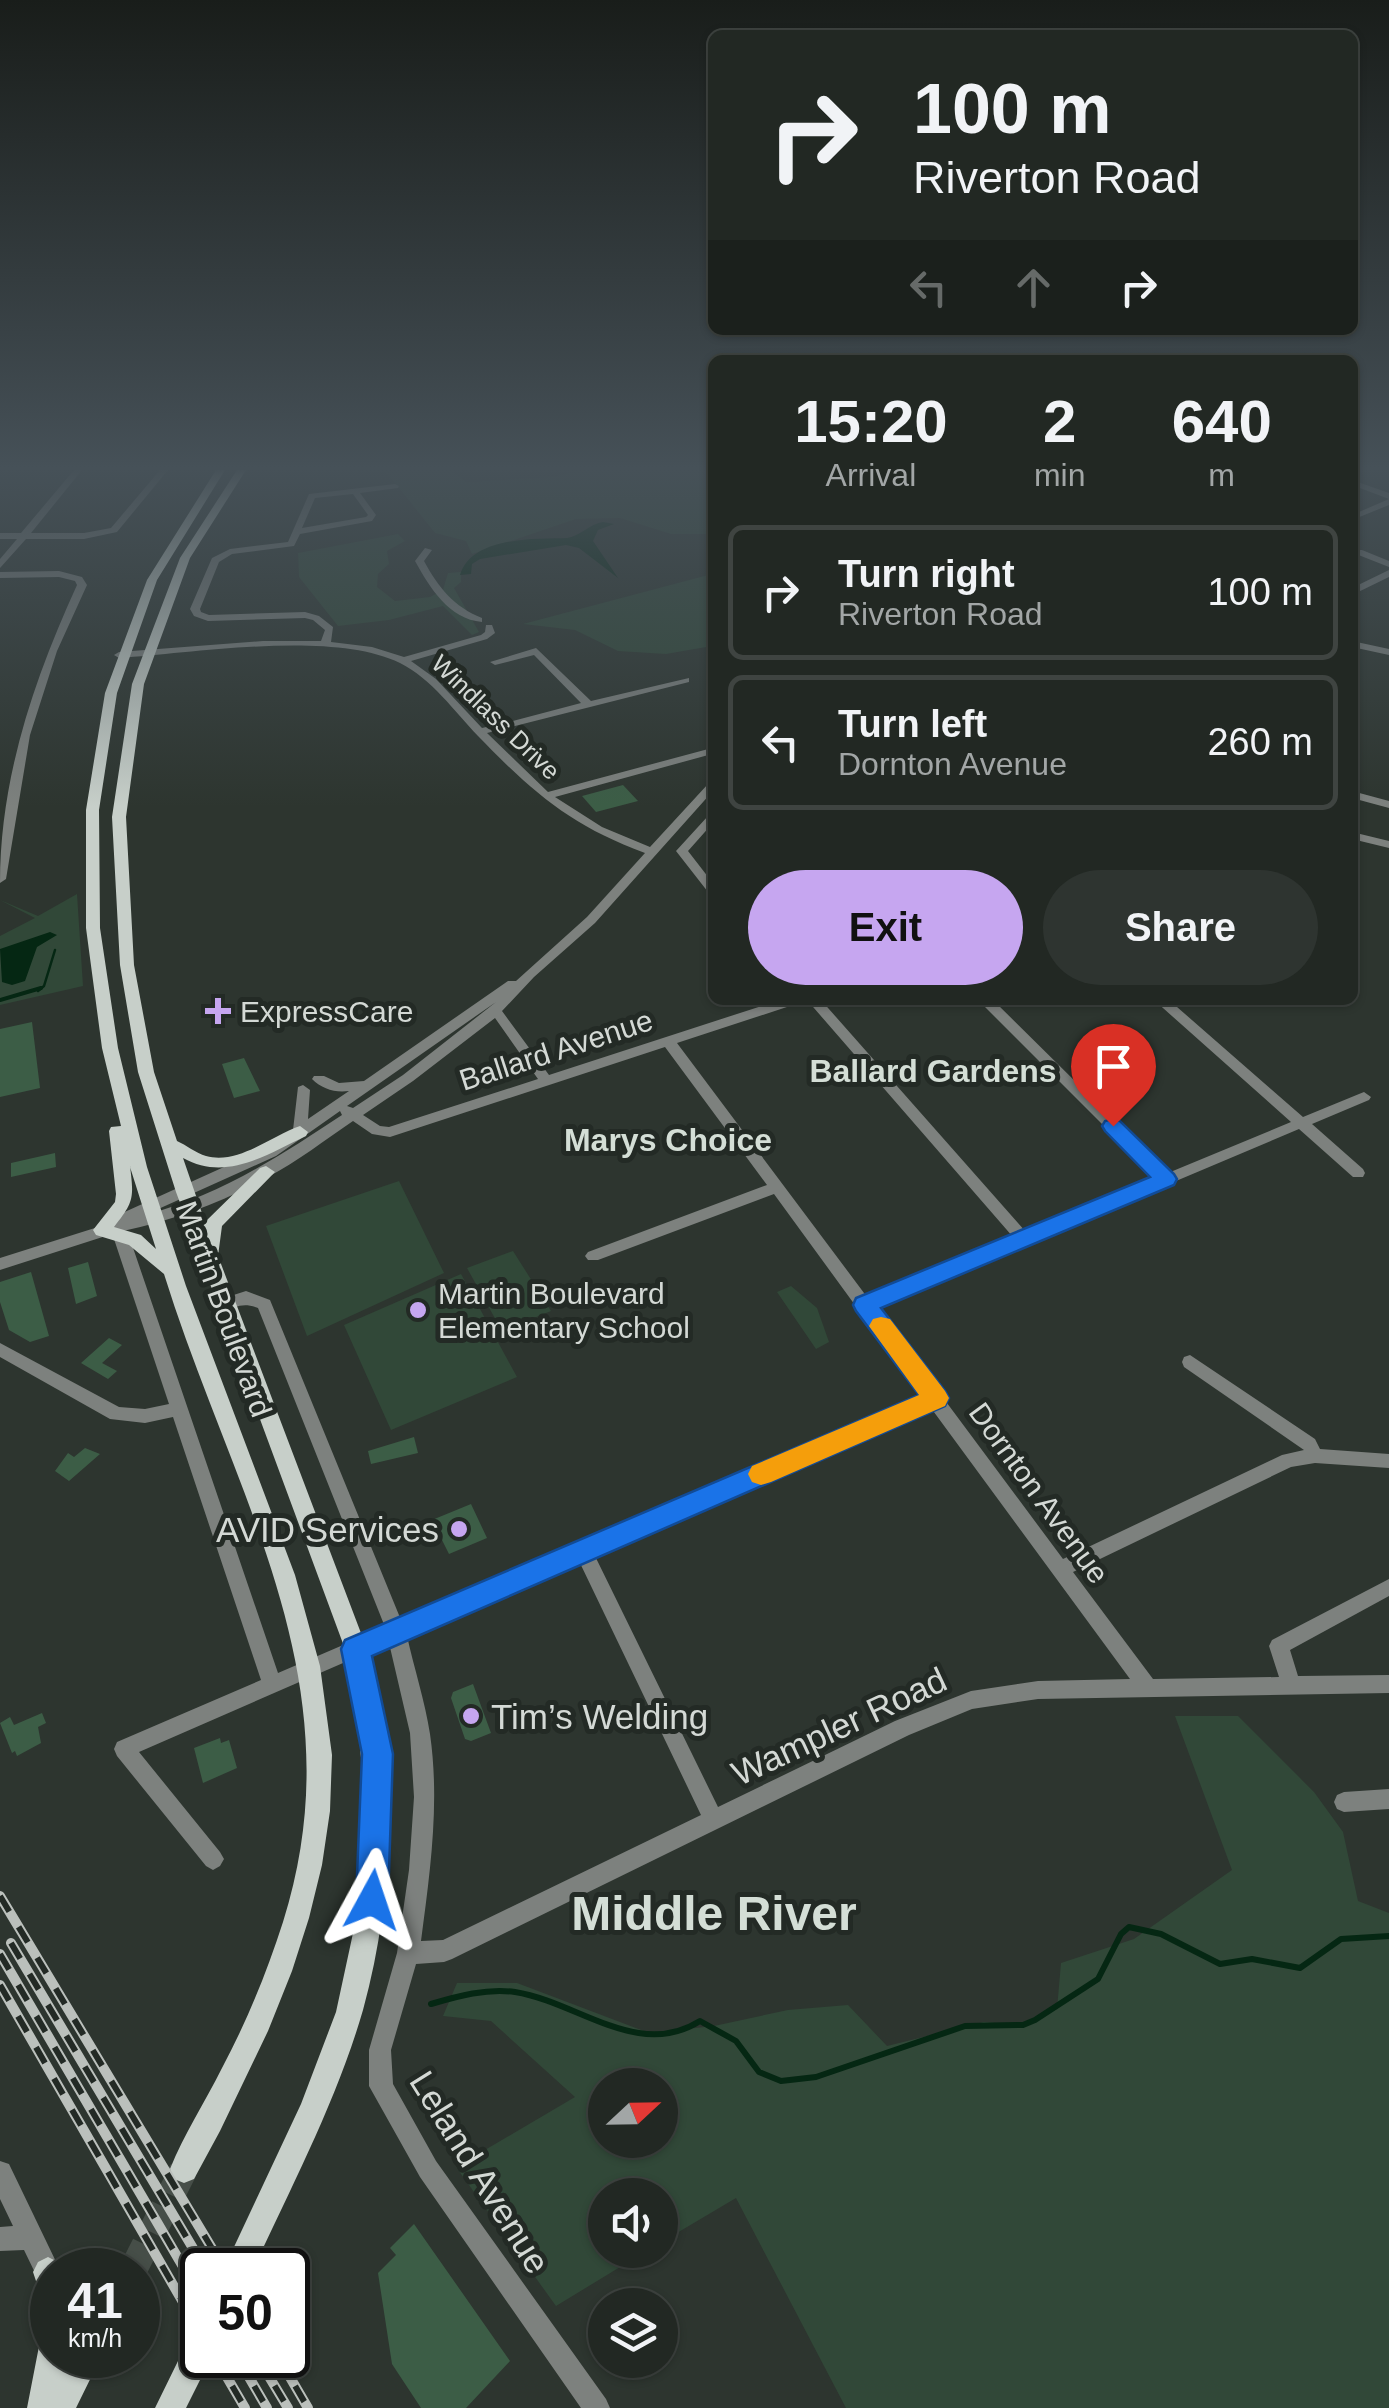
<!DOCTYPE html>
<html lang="en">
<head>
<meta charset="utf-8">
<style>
	body { margin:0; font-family:Helvetica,sans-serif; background:#2e3430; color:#f1f3f6; height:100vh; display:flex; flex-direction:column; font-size:38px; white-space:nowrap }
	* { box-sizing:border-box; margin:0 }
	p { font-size:32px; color:#a2a6a6 }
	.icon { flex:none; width:55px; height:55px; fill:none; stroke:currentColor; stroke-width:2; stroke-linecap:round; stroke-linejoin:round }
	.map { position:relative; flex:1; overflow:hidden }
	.side { position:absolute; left:708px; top:355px; width:650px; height:650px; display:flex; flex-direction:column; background:#222823; border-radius:15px; box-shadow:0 2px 8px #0004,0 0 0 2px #3f4441 }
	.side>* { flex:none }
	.top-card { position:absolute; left:708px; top:30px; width:650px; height:305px; border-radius:15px; box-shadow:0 2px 8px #0004,0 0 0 2px #3f4441; background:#222823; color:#f1f3f6; overflow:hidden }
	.needle { width:65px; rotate:68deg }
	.fabs { position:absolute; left:588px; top:2068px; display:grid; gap:20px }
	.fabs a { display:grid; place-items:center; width:90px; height:90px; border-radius:50%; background:#222823; box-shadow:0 2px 8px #0004,0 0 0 2px #3f4441; font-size:50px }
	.speed { position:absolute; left:30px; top:2248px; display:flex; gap:20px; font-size:50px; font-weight:700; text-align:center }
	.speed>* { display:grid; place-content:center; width:130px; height:130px; border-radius:50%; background:#222823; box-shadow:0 2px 8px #0004,0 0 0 2px #3f4441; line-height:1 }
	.speed small { font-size:25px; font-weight:400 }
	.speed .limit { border:5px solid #111; border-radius:15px; background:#fff; color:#111 }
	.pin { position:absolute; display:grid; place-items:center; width:85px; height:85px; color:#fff; margin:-102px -42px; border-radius:50% 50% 50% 0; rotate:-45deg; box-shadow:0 0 10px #0007 }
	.pin .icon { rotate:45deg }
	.me { position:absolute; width:110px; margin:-55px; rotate:5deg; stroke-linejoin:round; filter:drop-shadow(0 0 8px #0008) }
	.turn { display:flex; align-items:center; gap:35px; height:210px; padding:0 40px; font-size:45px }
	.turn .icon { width:130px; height:130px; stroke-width:2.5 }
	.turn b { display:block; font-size:70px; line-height:85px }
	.lanes { display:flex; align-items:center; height:95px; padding:0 40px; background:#0003; justify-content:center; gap:50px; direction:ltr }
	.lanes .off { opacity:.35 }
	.eta { display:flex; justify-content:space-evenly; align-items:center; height:170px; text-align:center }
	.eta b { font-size:60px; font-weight:700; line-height:70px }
	.button { display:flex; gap:20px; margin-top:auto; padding:20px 40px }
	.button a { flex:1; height:115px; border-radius:60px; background:#c6a6f0; color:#111; font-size:40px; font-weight:700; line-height:115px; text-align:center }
	.button a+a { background:#2e3430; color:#f1f3f6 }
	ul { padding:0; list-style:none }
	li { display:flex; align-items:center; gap:30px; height:135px; margin:0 20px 15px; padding:0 20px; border:5px solid #3f4441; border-radius:15px }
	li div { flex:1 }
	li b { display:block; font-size:38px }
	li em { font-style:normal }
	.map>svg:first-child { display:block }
</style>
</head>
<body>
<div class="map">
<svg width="1389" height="2408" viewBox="0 0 1389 2408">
	<rect width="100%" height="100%" fill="#2d352f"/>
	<path fill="#314838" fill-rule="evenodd" d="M364,470H450L467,482L552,477L581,470H712V534H671L620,518L576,519L472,554L466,541L435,533L387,473Z
		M398,534L405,541L387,551L389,564L378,574L377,587L395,601L430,597L443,590L448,573L461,572V582L454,588L479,632L472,635L443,606L389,620L338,626L299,577L298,553Z
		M712,574V646L666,654L618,651L575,630L523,624Z
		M77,894L83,986L0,1005V936L35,918L0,900L38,916Z
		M399,1181L444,1273L307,1336L266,1226Z
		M513,1251L551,1311L502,1331L467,1268Z
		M461,1274L517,1377L391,1430L344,1325Z
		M791,1286L817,1308L829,1342L816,1349L777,1292Z
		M1175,1716H1238L1314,1792L1343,1832L1358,1901L1389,1913V2408H846L736,2198L660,2243V2195H605V2250H648L556,2306L456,2167L575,2097L491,2021L443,2016L457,1983H517L649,2033L714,2026L788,2010L848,2005L887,2046L984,2022L1025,2026L1057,2009L1061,1963L1134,1939L1232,1870ZM605,2085H660V2140H605Z"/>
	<path fill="#052713" d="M603,522L614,524L598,530L593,541L618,578L579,548L566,545L480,559L472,564L471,574L460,575C472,536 536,539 567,538C579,537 589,524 603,522Z
		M50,932L57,935L37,947L25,981L12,985L2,982L0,949Z"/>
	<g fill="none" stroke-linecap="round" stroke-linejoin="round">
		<path stroke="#052713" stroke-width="2.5" d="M38,991L44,986L55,950"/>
		<path stroke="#052713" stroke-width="4" d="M0,1000L41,988"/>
		<path stroke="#052713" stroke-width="6" d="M431,2004C458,1996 487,1988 515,1992C578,2002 638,2060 700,2021L736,2041L759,2072L781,2081L816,2077L965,2026L1023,2025L1035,2020L1098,1979L1121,1934L1129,1927L1161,1934L1220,1964L1252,1959L1300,1968L1341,1939L1389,1936"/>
	</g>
	<path fill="#3c5d46" d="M623,785L638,801L596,812L582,796Z
		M32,1022L40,1088L0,1097V1029Z
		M244,1058L260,1091L234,1098L222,1064Z
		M55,1153L56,1167L11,1177V1163Z
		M88,1262L97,1296L76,1304L68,1268Z
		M31,1272L49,1336L30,1342L9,1330L0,1302V1282Z
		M109,1338L122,1345L102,1363L117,1371L108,1379L81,1363Z
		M414,1437L418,1453L371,1464L368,1451Z
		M85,1448L100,1454L69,1481L55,1471L68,1453L74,1457Z
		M471,1504L487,1538L449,1554L432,1520Z
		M473,1684L491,1733L471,1741L465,1739L451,1698L453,1692Z
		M42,1713L46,1723L38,1727L41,1743L17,1756L15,1751L12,1753L0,1723L10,1717L14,1725Z
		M220,1738L221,1743L229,1740L237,1768L203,1783L194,1748Z
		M414,2224L510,2361L466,2408H421L392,2364L378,2273L396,2255L390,2248Z"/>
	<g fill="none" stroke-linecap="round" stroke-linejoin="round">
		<path stroke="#464e48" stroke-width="28" stroke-dasharray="28 14" stroke-linecap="butt" d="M133,2270L184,2169
			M189,2372L202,2344"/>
		<path fill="#7d817e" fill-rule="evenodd" d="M74,470H82L31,533H84L111,528L160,470H168L117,532L84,539H26L0,568V559L17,539H0V533H21Z
			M1352,480L1389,493V499L1352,485Z
			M395,484L399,486L398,488L360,493L376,515L372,521L300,534L294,546L232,554L219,562L200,609L201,612L209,615L305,612L319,616L333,627L331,642L372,647L404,657L481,635L485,632L486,625H492L495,633L487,639L411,661L436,679L482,728L499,724L460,685V681H468L509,722L581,703L534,655L495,665L490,662L536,648L591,701L689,678V682L487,733L548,792L712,748V754L555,797L602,827L650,847L708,784L712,783V792L595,923L534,977L502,1011L549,1075L780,1000H801L799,1003L677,1043L867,1297L1013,1237L807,1000H821L1026,1232L1156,1178L978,1000H993L1168,1173L1291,1122L1154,1000H1169L1303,1117L1359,1094L1364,1092L1371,1097L1369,1100L1312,1124L1363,1169L1365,1173L1363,1177H1353L1299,1129L875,1308L938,1392L942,1393L944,1399L1063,1559L1282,1455L1304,1450L1184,1367L1182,1362L1184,1357L1190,1355L1315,1439L1320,1449L1389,1454V1468L1315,1463L1291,1467L1073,1572L1153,1679L1279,1677L1269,1646L1272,1640L1389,1579V1596L1290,1650L1298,1676L1389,1675V1693L1038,1699L972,1709L909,1735L452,1959L444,1962L416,1964L391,2050L393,2084L436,2161L606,2399L610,2408H581L420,2177L369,2086V2050L397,1953L409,1870L414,1797L410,1733L389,1643L139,1752L220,1852L224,1859L220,1866L213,1870L206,1866L117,1756L114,1749L117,1742L261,1680L173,1417L145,1423L110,1419L0,1357V1343L119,1407L145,1409L169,1404L113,1236L115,1233L0,1270V1258L117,1221L118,1215L266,1148L293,1130L298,1087L303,1085L310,1090L308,1119L349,1091C335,1093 322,1089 312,1079L314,1076H324L339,1083L364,1081L508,981H516L587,917L645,853C571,826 532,792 478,736C454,711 432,679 400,663C332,630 196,653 119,658L114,655L119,652L263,641H321L325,630L313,620L305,618L208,621L194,616L190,609L212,558L230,549L288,542L309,494ZM353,494L368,515L366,517L302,528L315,498ZM496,1002L403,1075L353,1108L347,1106ZM495,1018L538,1079L389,1127L380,1126L363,1115L413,1081ZM665,1047L767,1185L588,1252L585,1256L588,1260H598L774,1194L922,1397L401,1620L270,1300L246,1291L218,1300L216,1304L218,1308C234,1313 237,1300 258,1308L385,1627L278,1673L129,1236L123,1231C174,1220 223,1202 268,1177C298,1161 325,1140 353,1121L372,1134L390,1137ZM340,1111L342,1115C280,1156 219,1196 145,1215L276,1156ZM931,1408L1130,1679L1038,1681L971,1691L895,1721L718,1807L594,1554ZM579,1561L701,1815L443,1940L421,1941C430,1873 440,1803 430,1734C425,1701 414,1668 407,1636Z
			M1389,499V505L1352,520V515Z
			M425,548L432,550L424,561C438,587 454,607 482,618V622C449,619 430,588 415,561Z
			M1356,550H1362L1389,561V567L1356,554Z
			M1389,570V577L1352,595V588Z
			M59,571L82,577L87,585L57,651L30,735L6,879L0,883C0,778 34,679 77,585L75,581L59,577L0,578V572Z
			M1352,641L1389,649V655L1352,647Z
			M1352,791L1389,801V808L1352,798Z
			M712,815V824L688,851L712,882V893L708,892L676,851L708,816Z
			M1352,832L1389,841V848L1352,839Z
			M1389,1789V1809L1344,1812L1337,1809L1334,1802L1337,1795L1344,1792Z
			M0,2161L9,2164L60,2270H52V2283L48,2285L39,2281L24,2250L0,2251V2227L13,2226L0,2199Z"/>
		<path fill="#c7cfc9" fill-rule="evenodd" d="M216,470H225L157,580L117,693L99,810L100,928L118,1048L147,1167L186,1286L295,1575L320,1666L332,1755L330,1811L322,1865L309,1918L292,1971L268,2031L220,2131L194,2179L184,2183L174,2179L170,2169C184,2134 205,2102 222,2068C247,2021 267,1972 283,1922C359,1681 233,1496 164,1274L129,1245L96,1235L93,1230L115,1202L116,1194L109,1131L111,1127L121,1126L102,1048L86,928V810L105,693L147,580ZM130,1166V1167L156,1249L141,1235L114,1227C134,1202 134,1198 130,1166Z
			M237,470H246L190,558L144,684L126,817L134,965L154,1072L177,1141C186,1145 196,1153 206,1156C238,1165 271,1136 300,1126L308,1132L306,1136C266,1155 226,1182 183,1158L205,1222L260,1168L266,1166L275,1172L222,1226L218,1256L367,1649C395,1770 396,1890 363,2010C337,2100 292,2185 253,2270H229L226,2264L301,2104L336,2012L358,1910L365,1804L356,1700L345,1649L176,1192L138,1072L120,965L112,817L132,684L180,558Z
			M48,2257L58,2262L62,2270H52V2304L42,2299L33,2272L38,2262Z
			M52,2332V2355H66L64,2368L71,2355H102L76,2408H27L41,2336Z
			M189,2357L200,2361L204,2372L186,2408H155L178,2361Z"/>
		<g stroke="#bbc0bc" stroke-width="10">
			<path id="rail" d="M0,1896L225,2270
				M11,1943L206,2270
				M0,1954L202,2299
				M0,1985L202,2335
				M214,2355L245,2408
				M236,2355L267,2408
				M256,2355L288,2408
				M277,2355L308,2408"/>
		</g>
		<use href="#rail" stroke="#232a25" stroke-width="6" stroke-dasharray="18" stroke-linecap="butt"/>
	</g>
	<linearGradient id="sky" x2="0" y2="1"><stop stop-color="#191d1a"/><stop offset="0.58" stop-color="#465158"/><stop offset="1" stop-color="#465158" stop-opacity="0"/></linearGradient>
	<rect width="1389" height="807" fill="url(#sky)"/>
	<path fill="#1a73e8" stroke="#114b97" stroke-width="2.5" d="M1113,1119L1120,1121L1174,1174L1177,1179L1174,1185L881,1308L945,1391L949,1398L945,1406L372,1656L393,1754L388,1900L384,1912L372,1917L360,1912L356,1900L362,1754L341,1649L345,1640L919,1395L856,1311L853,1305L856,1298L1150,1177L1105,1131L1102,1126L1105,1121Z"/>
	<path fill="#f59e0b" d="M881,1317L890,1319L945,1391L949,1398L945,1406L771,1482L761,1485L752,1482L748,1474L752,1466L919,1395L869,1326L873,1319Z"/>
	<g fill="#c6a6f0" stroke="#232a25" stroke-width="4">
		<path d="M213 996h10v10h10v10h-10v10h-10v-10h-10v-10h10z"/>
		<circle cx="418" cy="1310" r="10"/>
		<circle cx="459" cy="1529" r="10"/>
		<circle cx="471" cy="1716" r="10"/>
	</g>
	<g text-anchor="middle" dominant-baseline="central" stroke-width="10" stroke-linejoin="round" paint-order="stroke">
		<g font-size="25" fill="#d4d9d5" stroke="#232a25">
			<text transform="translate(496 717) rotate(44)">Windlass Drive</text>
		</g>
		<g font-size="30" fill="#d4d9d5" stroke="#232a25" text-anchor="start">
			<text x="240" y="1011">ExpressCare</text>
			<text x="438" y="1293">Martin Boulevard<tspan x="438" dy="34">Elementary School</tspan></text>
		</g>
		<g font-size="30" fill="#d4d9d5" stroke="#232a25">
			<text transform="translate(556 1050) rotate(-18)">Ballard Avenue</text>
			<text transform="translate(224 1309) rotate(70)">Martin Boulevard</text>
			<text transform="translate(1039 1493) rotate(54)">Dornton Avenue</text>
		</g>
		<g font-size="32" font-weight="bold" fill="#d4ded6" stroke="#232a25">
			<text x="933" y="1071">Ballard Gardens</text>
			<text x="668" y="1140">Marys Choice</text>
		</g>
		<g font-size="35" fill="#d4d9d5" stroke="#232a25" text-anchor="end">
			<text x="439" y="1529">AVID Services</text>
			<text x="491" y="1716" text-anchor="start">Tim’s Welding</text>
		</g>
		<g font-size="35" fill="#d4d9d5" stroke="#232a25">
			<text transform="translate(839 1726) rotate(-25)">Wampler Road</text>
			<text transform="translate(480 2172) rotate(58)">Leland Avenue</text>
		</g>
		<g font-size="48" font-weight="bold" fill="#d4ded6" stroke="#232a25">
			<text x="714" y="1913">Middle River</text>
		</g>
	</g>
</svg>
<div class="fabs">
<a><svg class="needle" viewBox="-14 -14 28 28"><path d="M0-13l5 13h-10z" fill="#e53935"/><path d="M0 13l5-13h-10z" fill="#a2a6a6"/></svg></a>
<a><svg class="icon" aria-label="sound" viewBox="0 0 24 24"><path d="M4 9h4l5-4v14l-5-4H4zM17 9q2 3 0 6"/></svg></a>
<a><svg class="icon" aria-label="layers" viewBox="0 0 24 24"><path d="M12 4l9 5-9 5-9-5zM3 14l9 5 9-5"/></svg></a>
</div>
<div class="speed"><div>41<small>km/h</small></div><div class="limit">50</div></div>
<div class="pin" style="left:1113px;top:1126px;background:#d93025"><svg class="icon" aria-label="arrive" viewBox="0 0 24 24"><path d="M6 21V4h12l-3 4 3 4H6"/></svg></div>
<svg class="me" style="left:372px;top:1900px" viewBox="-20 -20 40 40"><path d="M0-17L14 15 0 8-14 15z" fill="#1a73e8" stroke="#fff" stroke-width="4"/></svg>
<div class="top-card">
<div class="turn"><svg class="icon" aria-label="right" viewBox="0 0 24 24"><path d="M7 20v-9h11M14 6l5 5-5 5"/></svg><div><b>100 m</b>Riverton Road</div></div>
<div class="lanes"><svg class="icon off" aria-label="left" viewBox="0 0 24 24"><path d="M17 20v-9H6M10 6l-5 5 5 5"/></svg><svg class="icon off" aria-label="ahead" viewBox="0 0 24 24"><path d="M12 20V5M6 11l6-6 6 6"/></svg><svg class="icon" aria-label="right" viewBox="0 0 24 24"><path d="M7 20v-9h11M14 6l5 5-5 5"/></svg></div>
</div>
<section class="side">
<div class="eta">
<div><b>15:20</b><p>Arrival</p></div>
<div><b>2</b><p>min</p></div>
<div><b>640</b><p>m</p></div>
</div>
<ul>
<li><svg class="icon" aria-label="right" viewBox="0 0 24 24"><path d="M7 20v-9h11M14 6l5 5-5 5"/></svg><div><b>Turn right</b><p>Riverton Road</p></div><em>100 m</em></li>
<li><svg class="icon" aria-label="left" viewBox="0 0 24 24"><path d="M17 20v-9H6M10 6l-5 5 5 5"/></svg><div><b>Turn left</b><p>Dornton Avenue</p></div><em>260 m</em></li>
</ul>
<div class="button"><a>Exit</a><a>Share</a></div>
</section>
</div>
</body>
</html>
